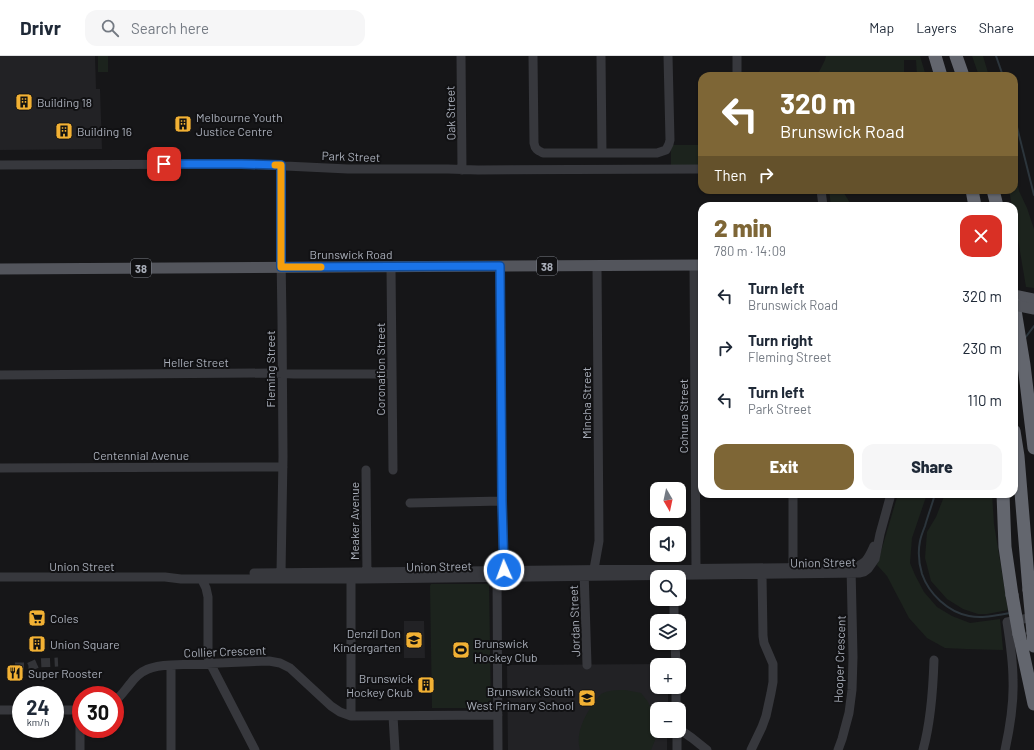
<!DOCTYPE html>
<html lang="en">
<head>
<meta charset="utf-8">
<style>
	body { margin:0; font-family:Barlow,sans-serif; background:#f6f6f7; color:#1f2937; height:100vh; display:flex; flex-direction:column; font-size:15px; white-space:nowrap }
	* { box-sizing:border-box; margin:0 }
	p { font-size:13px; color:#747a83 }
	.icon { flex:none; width:22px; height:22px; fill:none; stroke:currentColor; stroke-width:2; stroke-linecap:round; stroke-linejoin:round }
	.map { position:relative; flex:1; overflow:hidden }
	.panel { position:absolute; left:698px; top:146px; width:320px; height:296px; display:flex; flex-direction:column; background:#fff; border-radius:12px; box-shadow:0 1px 3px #0004 }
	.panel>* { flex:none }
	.banner { position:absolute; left:698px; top:16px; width:320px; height:122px; border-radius:12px; box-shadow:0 1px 3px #0004; background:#7e6636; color:#fff; overflow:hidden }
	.needle { width:26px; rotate:171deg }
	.tools { position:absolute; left:650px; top:426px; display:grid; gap:8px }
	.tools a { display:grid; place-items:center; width:36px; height:36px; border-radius:8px; background:#fff; box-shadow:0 1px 3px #0004; font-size:20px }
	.speed { position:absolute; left:12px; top:630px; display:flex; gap:8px; font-size:20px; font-weight:700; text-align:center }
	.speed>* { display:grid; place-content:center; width:52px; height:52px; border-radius:50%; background:#fff; box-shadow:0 1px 3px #0004; line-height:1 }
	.speed small { font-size:10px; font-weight:400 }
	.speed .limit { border:6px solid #d22; background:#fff; color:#111 }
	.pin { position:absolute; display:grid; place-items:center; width:34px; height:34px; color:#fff; margin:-17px; border-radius:8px; box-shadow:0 2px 6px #0006 }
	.me { position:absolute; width:44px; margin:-22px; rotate:358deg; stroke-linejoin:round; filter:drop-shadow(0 0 3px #0008) }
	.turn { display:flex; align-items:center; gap:14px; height:84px; padding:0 16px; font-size:18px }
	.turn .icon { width:52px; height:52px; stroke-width:2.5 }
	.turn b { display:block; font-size:28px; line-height:34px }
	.then { display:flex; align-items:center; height:38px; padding:0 16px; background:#0003; gap:8px; font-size:15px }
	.round { display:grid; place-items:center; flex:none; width:42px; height:42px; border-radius:12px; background:#f6f6f7 }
	.summary { display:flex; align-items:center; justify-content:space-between; height:68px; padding:0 16px }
	h1 { font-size:24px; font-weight:800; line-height:30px; color:#7e6636 }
	.action { display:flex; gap:8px; margin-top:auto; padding:8px 16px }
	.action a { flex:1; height:46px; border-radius:12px; background:#7e6636; color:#fff; font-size:16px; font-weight:800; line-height:46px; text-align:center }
	.action a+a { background:#f6f6f7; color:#1f2937 }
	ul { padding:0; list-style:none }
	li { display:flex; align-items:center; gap:12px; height:52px; padding:0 16px }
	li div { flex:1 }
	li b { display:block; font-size:15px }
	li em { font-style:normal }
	header { display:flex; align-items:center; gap:24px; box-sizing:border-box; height:56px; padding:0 20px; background:#fff; border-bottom:1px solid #e0e1e3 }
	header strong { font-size:19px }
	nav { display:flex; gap:22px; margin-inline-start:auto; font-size:14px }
	.search { width:280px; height:36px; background:#f6f6f7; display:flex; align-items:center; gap:10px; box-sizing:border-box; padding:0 14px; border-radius:12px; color:#747a83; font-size:15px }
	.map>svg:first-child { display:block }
</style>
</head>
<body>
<header>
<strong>Drivr</strong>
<div class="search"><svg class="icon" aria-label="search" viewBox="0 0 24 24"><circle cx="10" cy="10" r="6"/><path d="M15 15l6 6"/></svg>Search here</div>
<nav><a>Map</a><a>Layers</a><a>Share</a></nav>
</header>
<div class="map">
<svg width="1034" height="694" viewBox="0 0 1034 694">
	<rect width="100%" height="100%" fill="#161618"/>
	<path fill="#222225" d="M0,0H95L96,33H100L102,93L0,94Z
		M404,565H424L425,602H404Z
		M668,608L657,609V631H668V653H657V675H667V694H508L507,609Z"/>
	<path fill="#1c231d" d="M98,0H108V16H98Z
		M826,0H920L926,20H917L916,4H904V20H817L825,4Z
		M972,0H983L989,20H979Z
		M671,89H702V110H671Z
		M1014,110L1019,135L1027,152L1034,173V232L1026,231L1014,160V150H1012L1009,134H1014Z
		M829,134H842L852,150H831Z
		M898,438H927L912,482L910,507L915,519L924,536L937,551L952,560L970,567L1000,563L1001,572L1003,594L966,593L945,592L927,582L909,562L887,520L877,509Z
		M945,438H992L994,468L1008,554L987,558H978L963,553L947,543L931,525L925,502L927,476L936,461Z
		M431,528H489L491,652H432L430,530Z
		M625,634L641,637L648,646L653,656L655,668L656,682L651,694H580C575,677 585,659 595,645C597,643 599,640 601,638C608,634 618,634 625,634Z"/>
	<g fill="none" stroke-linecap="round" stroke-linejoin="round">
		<path stroke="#2c353c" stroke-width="2" d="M996,0L1003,20
			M1014,59L1034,139
			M1025,282L1034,270
			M935,438C932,449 928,459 925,470C923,475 921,480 920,485C918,495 919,508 922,518C929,538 948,556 969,560C983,563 997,559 1011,557"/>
		<path stroke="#333438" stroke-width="9" stroke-dasharray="9 4.5" stroke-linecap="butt" d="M15,611H29L38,607L58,606"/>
		<path stroke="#37383d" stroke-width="9" d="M461,0L462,114
			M533,0L534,87C535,93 537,94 543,97H657L666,94L669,88L670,84L668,0
			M601,0L602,97
			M737,0V20
			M0,109L241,108L348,113H448L478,114L702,113
			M281,109V199L282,265L283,401L281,517
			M821,134L823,150
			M694,209L696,512
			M500,210L502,445L504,514
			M391,211L393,414
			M0,319L271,317L294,318H392
			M0,412L283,411
			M366,414L367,521
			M793,438V511
			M410,447L502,445
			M594,513L599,485L597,209
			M584,514L587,609
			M254,517L851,511C866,509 868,503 874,490
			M0,521H165L181,523H361L860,517L864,516L868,513L875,503L880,478L891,438
			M497,521L498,694
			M351,523V660
			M202,524L206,532L208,541V601L210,607L255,694
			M674,543V565
			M675,587L676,609
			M171,609V694
			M676,631V653
			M115,645C121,640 125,634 130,628C141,613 152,610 171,609L269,605L280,607L290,612L331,650L340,656L351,660L498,659
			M0,654H21
			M55,654H81
			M80,654V694
			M393,660L395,694
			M679,673L692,682L707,694
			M677,675V694
			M751,694L762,671L766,660L771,637L773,626V608L764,587L763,580L762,519
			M838,694L842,683L849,657L852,634L853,601L851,511
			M923,694C931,665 933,635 934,604
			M1005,694C1010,671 1014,648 1013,624C1013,604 1010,585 1007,566L1034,561"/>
		<path stroke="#53555c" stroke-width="11" d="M0,213L702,209
			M1014,239L1034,243"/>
		<path stroke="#63666e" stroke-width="13" d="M935,0L941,20
			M956,0L963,20
			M972,134L975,150
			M993,134L997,150
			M1014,248L1024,309L1034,392
			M1014,375L1018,400L1029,534
			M1003,438L1005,491L1012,539
			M1033,577L1034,590
			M1019,578L1034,648"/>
		<path stroke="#53555c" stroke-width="11" d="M1014,249L1034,253"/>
		<path stroke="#63666e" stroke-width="13" d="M1029,534L1033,577
			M1012,539L1019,578"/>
	</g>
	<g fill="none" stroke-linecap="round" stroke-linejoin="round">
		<g stroke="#114b97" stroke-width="10">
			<path id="route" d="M164,108H241L281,109V211L500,210L502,445L504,514"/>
		</g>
		<use href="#route" stroke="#1a73e8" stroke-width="7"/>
		<path stroke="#f59e0b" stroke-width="7" d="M275,109H281V211H321"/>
	</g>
	<defs>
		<g id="building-square" transform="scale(0.9)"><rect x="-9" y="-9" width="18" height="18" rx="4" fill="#f2b134" stroke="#111113"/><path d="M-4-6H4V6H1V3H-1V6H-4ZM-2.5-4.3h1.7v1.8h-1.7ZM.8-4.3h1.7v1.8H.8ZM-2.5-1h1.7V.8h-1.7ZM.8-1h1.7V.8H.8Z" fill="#111"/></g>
		<g id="supermarket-square" transform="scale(0.9)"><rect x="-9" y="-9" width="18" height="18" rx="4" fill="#f2b134" stroke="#111113"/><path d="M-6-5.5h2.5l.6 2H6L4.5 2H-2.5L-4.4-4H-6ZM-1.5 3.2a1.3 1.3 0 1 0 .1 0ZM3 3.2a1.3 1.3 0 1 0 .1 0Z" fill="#111"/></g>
		<g id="school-square" transform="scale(0.9)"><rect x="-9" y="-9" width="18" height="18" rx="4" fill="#f2b134" stroke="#111113"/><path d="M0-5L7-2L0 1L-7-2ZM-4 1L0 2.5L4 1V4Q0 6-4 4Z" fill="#111"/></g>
		<g id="stadium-square" transform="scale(0.9)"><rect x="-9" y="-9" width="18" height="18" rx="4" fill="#f2b134" stroke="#111113"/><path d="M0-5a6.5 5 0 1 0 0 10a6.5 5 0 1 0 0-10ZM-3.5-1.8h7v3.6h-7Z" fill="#111"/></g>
		<g id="restaurant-square" transform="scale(0.9)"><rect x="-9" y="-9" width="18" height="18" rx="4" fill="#f2b134" stroke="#111113"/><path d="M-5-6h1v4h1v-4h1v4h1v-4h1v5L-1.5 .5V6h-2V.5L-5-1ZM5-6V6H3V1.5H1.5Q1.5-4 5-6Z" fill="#111"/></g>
	</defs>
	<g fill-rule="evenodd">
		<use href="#building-square" x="24" y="46"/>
		<use href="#building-square" x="183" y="68"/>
		<use href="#building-square" x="64" y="75"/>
		<use href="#supermarket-square" x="37" y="562"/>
		<use href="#school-square" x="414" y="584"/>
		<use href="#building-square" x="37" y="588"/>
		<use href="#stadium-square" x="461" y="594"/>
		<use href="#restaurant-square" x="15" y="617"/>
		<use href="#building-square" x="426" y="629"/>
		<use href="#school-square" x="587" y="642"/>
	</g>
	<g text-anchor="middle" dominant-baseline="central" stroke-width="4" stroke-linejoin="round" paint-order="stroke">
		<g fill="#111113" stroke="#7b7e86" stroke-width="1">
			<rect x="537" y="201" width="20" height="18" rx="3"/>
			<rect x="131" y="203" width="20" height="18" rx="3"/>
		</g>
		<g font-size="11" font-weight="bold" fill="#a8adb8">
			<text x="547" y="210">38</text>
			<text x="141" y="212">38</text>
		</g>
		<g font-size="12" fill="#a8adb8" stroke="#111113" text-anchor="start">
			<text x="37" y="46">Building 18</text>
			<text x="196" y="61">Melbourne Youth<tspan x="196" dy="14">Justice Centre</tspan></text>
			<text x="77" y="75">Building 16</text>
			<text x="50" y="562">Coles</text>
			<text x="401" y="577" text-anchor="end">Denzil Don<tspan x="401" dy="14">Kindergarten</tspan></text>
			<text x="474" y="587">Brunswick<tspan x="474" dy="14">Hockey Club</tspan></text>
			<text x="50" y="588">Union Square</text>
			<text x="28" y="617">Super Rooster</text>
			<text x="413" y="622" text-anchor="end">Brunswick<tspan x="413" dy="14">Hockey Ckub</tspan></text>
			<text x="574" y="635" text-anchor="end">Brunswick South<tspan x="574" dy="14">West Primary School</tspan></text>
		</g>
		<g font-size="12" fill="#a8adb8" stroke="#111113">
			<text transform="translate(450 57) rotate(-91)">Oak Street</text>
			<text transform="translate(351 100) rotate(2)">Park Street</text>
			<text x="351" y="198">Brunswick Road</text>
			<text x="196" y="306">Heller Street</text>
			<text transform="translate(270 313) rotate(-90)">Fleming Street</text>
			<text transform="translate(380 313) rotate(-90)">Coronation Street</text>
			<text transform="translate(586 347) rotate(-90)">Mincha Street</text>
			<text transform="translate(683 360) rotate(-90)">Cohuna Street</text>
			<text x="141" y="399">Centennial Avenue</text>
			<text transform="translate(354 465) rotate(-90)">Meaker Avenue</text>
			<text transform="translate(823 506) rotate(-1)">Union Street</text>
			<text x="82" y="510">Union Street</text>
			<text transform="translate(439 510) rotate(-1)">Union Street</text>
			<text transform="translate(574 565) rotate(-92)">Jordan Street</text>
			<text transform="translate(225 595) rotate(-2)">Collier Crescent</text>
			<text transform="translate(839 603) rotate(-88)">Hooper Crescent</text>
		</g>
	</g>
</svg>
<div class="tools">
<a><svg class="needle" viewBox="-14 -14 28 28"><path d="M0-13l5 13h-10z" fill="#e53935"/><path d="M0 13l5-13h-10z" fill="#747a83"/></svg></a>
<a><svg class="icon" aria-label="sound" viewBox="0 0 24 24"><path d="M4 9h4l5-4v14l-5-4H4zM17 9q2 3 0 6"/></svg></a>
<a><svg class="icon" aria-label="search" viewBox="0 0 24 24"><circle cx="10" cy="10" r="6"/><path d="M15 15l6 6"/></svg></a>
<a><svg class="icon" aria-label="layers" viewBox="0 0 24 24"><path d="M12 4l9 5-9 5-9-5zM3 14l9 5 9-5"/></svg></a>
<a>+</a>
<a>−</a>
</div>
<div class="speed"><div>24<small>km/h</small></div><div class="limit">30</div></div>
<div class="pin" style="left:164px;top:108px;background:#d93025"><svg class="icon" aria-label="arrive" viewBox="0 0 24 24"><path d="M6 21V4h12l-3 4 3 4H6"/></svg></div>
<svg class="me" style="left:504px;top:514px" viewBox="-20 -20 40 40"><circle r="17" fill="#1a73e8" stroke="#fff" stroke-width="3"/><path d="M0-11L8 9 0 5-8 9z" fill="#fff"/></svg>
<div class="banner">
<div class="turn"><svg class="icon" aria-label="left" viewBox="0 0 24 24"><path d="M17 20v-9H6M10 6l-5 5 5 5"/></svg><div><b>320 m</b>Brunswick Road</div></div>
<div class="then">Then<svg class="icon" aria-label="right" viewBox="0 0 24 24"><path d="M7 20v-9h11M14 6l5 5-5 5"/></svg></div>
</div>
<section class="panel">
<div class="summary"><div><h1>2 min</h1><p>780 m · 14:09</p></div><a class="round" style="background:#d93025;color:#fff"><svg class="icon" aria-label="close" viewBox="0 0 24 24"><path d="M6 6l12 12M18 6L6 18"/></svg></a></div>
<ul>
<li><svg class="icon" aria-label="left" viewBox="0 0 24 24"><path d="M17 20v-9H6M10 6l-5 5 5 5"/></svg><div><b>Turn left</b><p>Brunswick Road</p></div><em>320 m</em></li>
<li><svg class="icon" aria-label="right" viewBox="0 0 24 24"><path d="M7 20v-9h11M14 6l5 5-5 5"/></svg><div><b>Turn right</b><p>Fleming Street</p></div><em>230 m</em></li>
<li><svg class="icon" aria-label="left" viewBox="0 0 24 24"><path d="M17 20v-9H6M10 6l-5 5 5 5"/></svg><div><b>Turn left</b><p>Park Street</p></div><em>110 m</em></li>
</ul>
<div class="action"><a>Exit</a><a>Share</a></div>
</section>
</div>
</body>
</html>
